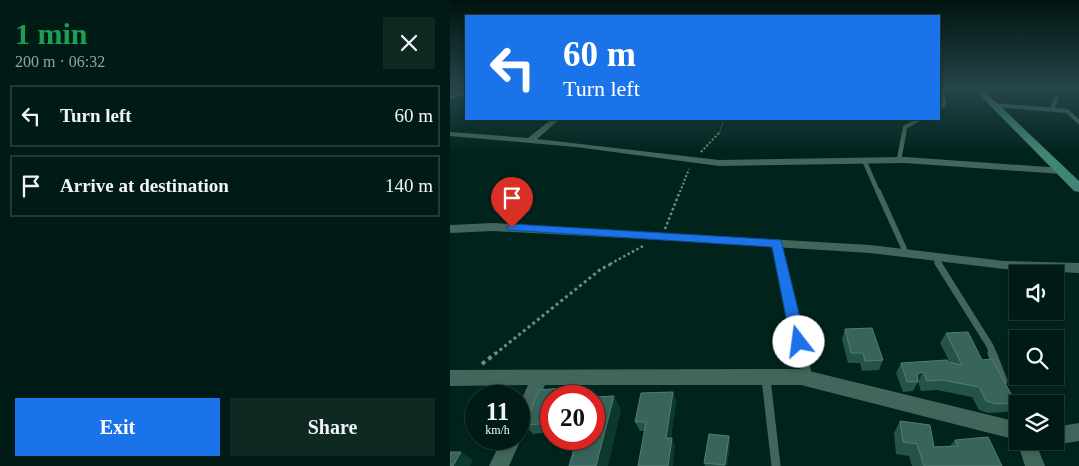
<!DOCTYPE html>
<html lang="en">
<head>
<meta charset="utf-8">
<style>
	body { margin:0; font-family:"Times New Roman",serif; background:#0e2822; color:#f1f3f6; height:100vh; display:flex; flex-direction:column; font-size:19px; white-space:nowrap }
	* { box-sizing:border-box; margin:0 }
	p { font-size:16px; color:#95a1a0 }
	.icon { flex:none; width:28px; height:28px; fill:none; stroke:currentColor; stroke-width:2; stroke-linecap:round; stroke-linejoin:round }
	.map { position:relative; flex:1; overflow:hidden }
	.side { display:flex; flex-direction:column; background:#001b15; width:450px }
	.side>* { flex:none }
	.top-card { position:absolute; left:15px; top:15px; width:475px; height:105px; border-radius:0px; box-shadow:0 2px 8px #0003,0 0 0 1px #223934; background:#1a73e8; color:#fff; overflow:hidden }
	.controls { position:absolute; left:559px; top:265px; display:grid; gap:10px }
	.controls a { display:grid; place-items:center; width:55px; height:55px; border-radius:0px; background:#001b15; box-shadow:0 2px 8px #0003,0 0 0 1px #223934; font-size:25px }
	.speed { position:absolute; left:15px; top:385px; display:flex; gap:10px; font-size:25px; font-weight:700; text-align:center }
	.speed>* { display:grid; place-content:center; width:65px; height:65px; border-radius:50%; background:#001b15; box-shadow:0 2px 8px #0003,0 0 0 1px #223934; line-height:1 }
	.speed small { font-size:12px; font-weight:400 }
	.speed .limit { border:8px solid #d22; background:#fff; color:#111 }
	.pin { position:absolute; display:grid; place-items:center; width:42px; height:42px; color:#fff; margin:-51px -21px; border-radius:50% 50% 50% 0; rotate:-45deg; box-shadow:0 0 5px #0007 }
	.pin .icon { rotate:45deg }
	.me { position:absolute; width:55px; margin:-28px; rotate:345deg; stroke-linejoin:round; filter:drop-shadow(0 0 4px #0008) }
	.turn { display:flex; align-items:center; gap:18px; height:105px; padding:0 15px; font-size:22px }
	.turn .icon { width:65px; height:65px; stroke-width:2.5 }
	.turn b { display:block; font-size:35px; line-height:42px }
	.round { display:grid; place-items:center; flex:none; width:52px; height:52px; border-radius:0px; background:#0e2822 }
	.head { display:flex; align-items:center; justify-content:space-between; height:85px; padding:0 15px }
	h1 { font-size:30px; font-weight:800; line-height:38px; color:#1e9e55 }
	.primary-button { display:flex; gap:10px; margin-top:auto; padding:10px 15px }
	.primary-button a { flex:1; height:58px; border-radius:0px; background:#1a73e8; color:#fff; font-size:20px; font-weight:800; line-height:58px; text-align:center }
	.primary-button a+a { background:#0e2822; color:#f1f3f6 }
	ul { padding:0; list-style:none }
	li { display:flex; align-items:center; gap:15px; height:62px; margin:0 10px 8px; padding:0 5px; border:2px solid #223934; border-radius:0px }
	li div { flex:1 }
	li b { display:block; font-size:19px }
	li em { font-style:normal }
	main { display:flex; flex:1; min-height:0 }
	.map>svg:first-child { display:block }
</style>
</head>
<body>
<main>
<section class="side">
<div class="head"><div><h1>1 min</h1><p>200 m · 06:32</p></div><a class="round"><svg class="icon" aria-label="close" viewBox="0 0 24 24"><path d="M6 6l12 12M18 6L6 18"/></svg></a></div>
<ul>
<li><svg class="icon" aria-label="left" viewBox="0 0 24 24"><path d="M17 20v-9H6M10 6l-5 5 5 5"/></svg><div><b>Turn left</b></div><em>60 m</em></li>
<li><svg class="icon" aria-label="arrive" viewBox="0 0 24 24"><path d="M6 21V4h12l-3 4 3 4H6"/></svg><div><b>Arrive at destination</b></div><em>140 m</em></li>
</ul>
<div class="primary-button"><a>Exit</a><a>Share</a></div>
</section>
<div class="map">
<svg width="629" height="466" viewBox="0 0 629 466">
	<rect width="100%" height="100%" fill="#00241c"/>
	<g fill="none" stroke-linecap="round" stroke-linejoin="round">
		<path stroke="#708b84" stroke-width="1" stroke-dasharray="1 1" stroke-linecap="butt" d="M269,134L274,119"/>
		<path stroke="#708b84" stroke-width="2" stroke-dasharray="2 2" stroke-linecap="butt" d="M251,152L269,133
			M230,192L239,169"/>
		<path stroke="#708b84" stroke-width="2.5" stroke-dasharray="2.5 2.5" stroke-linecap="butt" d="M215,229L230,191
			M160,264L195,245"/>
		<path stroke="#708b84" stroke-width="3" stroke-dasharray="3 3" stroke-linecap="butt" d="M45,354L151,269L163,263"/>
		<path stroke="#708b84" stroke-width="4" stroke-dasharray="4 4" stroke-linecap="butt" d="M32,364L46,353"/>
		<path stroke="#43665c" stroke-width="4" d="M499,88H527
			M544,105L617,111L629,122
			M489,108L494,105L493,91L497,88
			M602,109L607,98
			M454,134L455,127L470,119"/>
		<path stroke="#43665c" stroke-width="4.5" d="M414,160L428,192
			M449,160L454,133"/>
		<path stroke="#43665c" stroke-width="5.5" d="M428,191L456,253
			M327,243L331,264
			M485,257L489,264"/>
		<path stroke="#43665c" stroke-width="7" d="M331,263L339,305L352,354
			M488,263L540,346L543,354"/>
		<path stroke="#43665c" stroke-width="9" d="M352,353L358,377
			M542,353L553,381
			M316,379L326,466
			M560,401L568,420"/>
		<path fill="#43665c" fill-rule="evenodd" d="M16,91V95L0,99V95Z
			M102,119H110L87,139L269,160L455,157L612,168L617,171L612,174L455,163L269,166L126,147L0,136V132L78,138Z
			M43,223L420,245L554,261L629,263V273L554,269L420,253L213,240L43,231L0,233V225Z
			M351,369L568,422V441H585L595,466H575L567,441V440L351,385H95L75,430L69,433V405L78,385L0,386V370Z
			M629,423V441L605,445L599,442L605,441V427Z
			M69,433L71,439L59,466H39L52,439H69Z"/>
		<path fill="#408575" fill-rule="evenodd" d="M523,88H531L629,181V192L624,191Z"/>
	</g>
	<path fill="#235349" d="M395,329L433,360L429,370L412,371L410,363H398L392,339Z
		M496,333L532,360L566,403L557,412L538,413L529,410L522,397L487,390L471,391L468,382L463,391L453,392L446,373L451,363H500L490,343Z
		M126,387L132,396H101V432L83,434L75,425L89,390Z
		M223,392L226,401L221,438L225,446L194,431H190L185,422Z
		M450,421L484,447L500,446L505,440L552,466H462L459,456L446,454L444,433Z
		M279,436L280,444L277,466H255L254,463Z"/>
	<path fill="#0c392f" d="M473,372L468,382L467,374Z
		M126,387L132,396H123Z
		M223,392L226,401L220,446L216,438Z
		M164,396L171,410L158,466H146Z
		M279,436L280,444L277,466H275Z
		M222,438L225,446L223,466H218Z
		M11,452L23,460L20,466H3Z"/>
	<path fill="#38655b" stroke="#537c73" d="M422,328L433,360L415,361L413,353H401L395,329Z
		M518,332L532,360L542,359L566,403L546,404L536,401L529,387L492,380L477,381L473,372L467,374L468,382H457L451,363L497,360L498,362L512,365L496,333Z
		M126,387L123,396H101V423L75,425L89,390Z
		M223,392L216,438H222L218,466H188L196,422H185L191,393Z
		M164,396L146,466H119L127,439H144V397Z
		M450,421L480,425L484,447L508,446L505,440L538,437L552,466H474L467,444L453,442Z
		M259,434L279,436L275,465L254,463Z
		M0,452H11L3,466H0Z"/>
	<linearGradient id="sky" x2="0" y2="1"><stop stop-color="#00140f"/><stop offset="0.58" stop-color="#26454b"/><stop offset="1" stop-color="#26454b" stop-opacity="0"/></linearGradient>
	<rect width="629" height="153" fill="url(#sky)"/>
	<path fill="#1a73e8" stroke="#114b97" d="M62,224L331,240L356,342L354,347L349,349L344,347L341,342L322,247L58,230L57,228L58,225Z"/>
</svg>
<div class="controls">
<a><svg class="icon" aria-label="sound" viewBox="0 0 24 24"><path d="M4 9h4l5-4v14l-5-4H4zM17 9q2 3 0 6"/></svg></a>
<a><svg class="icon" aria-label="search" viewBox="0 0 24 24"><circle cx="10" cy="10" r="6"/><path d="M15 15l6 6"/></svg></a>
<a><svg class="icon" aria-label="layers" viewBox="0 0 24 24"><path d="M12 4l9 5-9 5-9-5zM3 14l9 5 9-5"/></svg></a>
</div>
<div class="speed"><div>11<small>km/h</small></div><div class="limit">20</div></div>
<div class="pin" style="left:62px;top:228px;background:#d93025"><svg class="icon" aria-label="arrive" viewBox="0 0 24 24"><path d="M6 21V4h12l-3 4 3 4H6"/></svg></div>
<svg class="me" style="left:349px;top:342px" viewBox="-20 -20 40 40"><circle r="19" fill="#fff"/><path d="M0-13L10 11 0 6-10 11z" fill="#1a73e8"/></svg>
<div class="top-card">
<div class="turn"><svg class="icon" aria-label="left" viewBox="0 0 24 24"><path d="M17 20v-9H6M10 6l-5 5 5 5"/></svg><div><b>60 m</b>Turn left</div></div>
</div>
</div>
</main>
</body>
</html>
